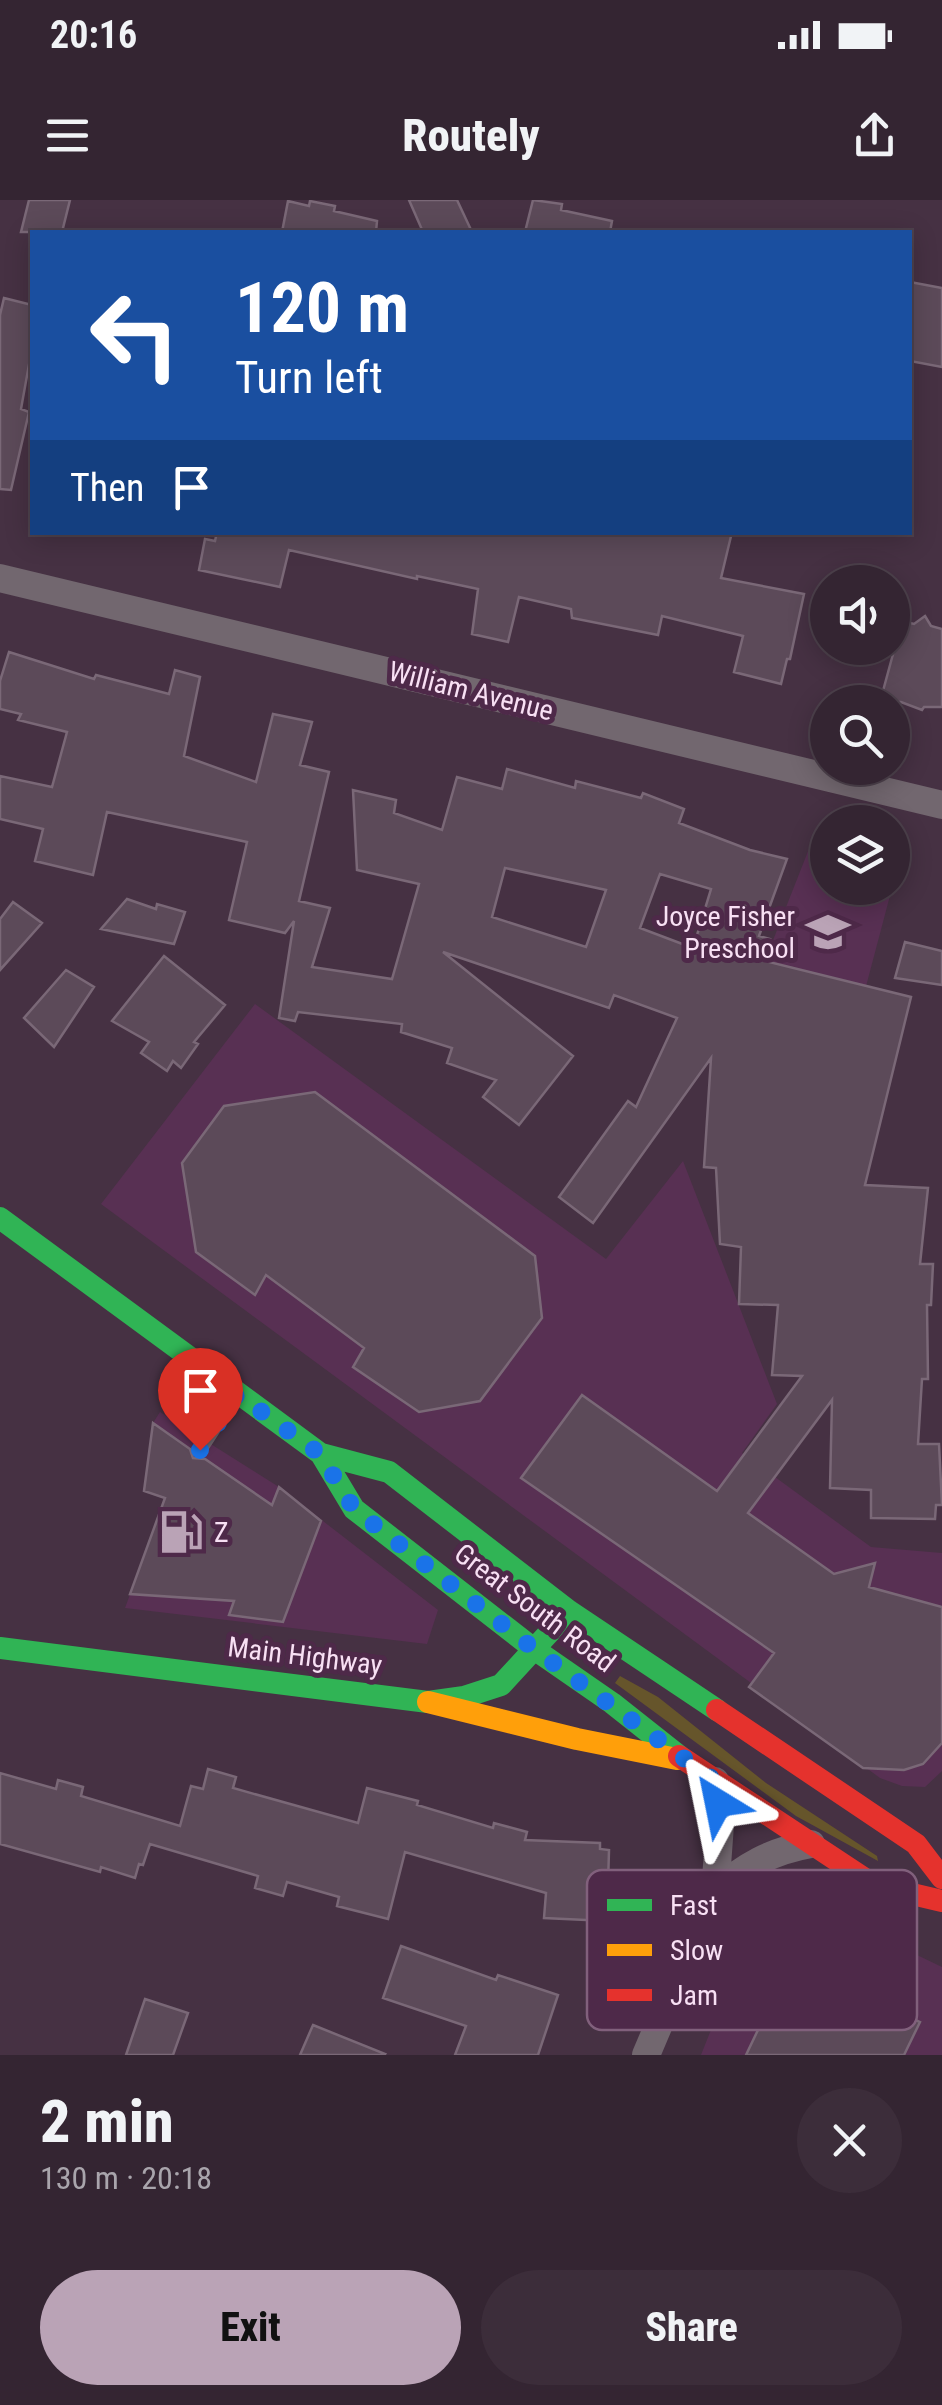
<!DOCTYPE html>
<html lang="en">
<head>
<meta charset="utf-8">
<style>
	body { margin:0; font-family:"Roboto Condensed",sans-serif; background:#3c2d3a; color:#f1f3f6; height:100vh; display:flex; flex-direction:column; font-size:38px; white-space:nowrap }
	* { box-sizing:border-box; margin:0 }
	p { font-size:32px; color:#a9a5ac }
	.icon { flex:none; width:55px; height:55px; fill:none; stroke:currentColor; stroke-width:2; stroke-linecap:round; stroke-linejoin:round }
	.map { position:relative; height:1855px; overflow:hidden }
	.panel { display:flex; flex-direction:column; background:#342532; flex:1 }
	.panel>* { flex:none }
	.guide { position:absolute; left:30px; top:30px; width:882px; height:305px; border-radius:0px; box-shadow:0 5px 25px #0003,0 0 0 2px #4e424d; background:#1a4fa0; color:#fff; overflow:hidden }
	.buttons { position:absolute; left:810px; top:365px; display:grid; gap:20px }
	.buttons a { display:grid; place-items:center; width:100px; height:100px; border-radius:50%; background:#342532; box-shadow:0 5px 25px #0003,0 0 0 2px #4e424d; font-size:50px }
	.pin { position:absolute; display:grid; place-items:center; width:85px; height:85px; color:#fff; margin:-102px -42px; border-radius:50% 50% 50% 0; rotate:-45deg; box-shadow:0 0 10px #0007 }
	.pin .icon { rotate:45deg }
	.me { position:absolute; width:110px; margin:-55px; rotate:325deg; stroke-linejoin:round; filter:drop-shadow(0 0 8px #0008) }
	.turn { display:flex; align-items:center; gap:35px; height:210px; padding:0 40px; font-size:45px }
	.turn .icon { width:130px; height:130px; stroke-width:2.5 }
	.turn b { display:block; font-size:70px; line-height:85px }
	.then { display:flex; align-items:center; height:95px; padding:0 40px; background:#0003; gap:20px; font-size:38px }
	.round { display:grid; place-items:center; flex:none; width:105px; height:105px; border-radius:52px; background:#3c2d3a }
	.head { display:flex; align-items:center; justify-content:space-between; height:170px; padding:0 40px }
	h1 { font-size:60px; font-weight:800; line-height:75px }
	.action { display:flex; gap:20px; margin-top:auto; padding:20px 40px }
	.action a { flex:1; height:115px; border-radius:60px; background:#baa3b6; color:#111; font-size:40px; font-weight:800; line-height:115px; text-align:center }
	.action a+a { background:#3c2d3a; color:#f1f3f6 }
	.status { display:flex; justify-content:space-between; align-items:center; height:70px; padding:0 50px; background:#342532; direction:ltr }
	.status svg { height:28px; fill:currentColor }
	header { display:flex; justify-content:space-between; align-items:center; height:130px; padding:0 40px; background:#342532; font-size:45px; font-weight:800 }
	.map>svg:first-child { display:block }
</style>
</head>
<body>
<div class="status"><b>20:16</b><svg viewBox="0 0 49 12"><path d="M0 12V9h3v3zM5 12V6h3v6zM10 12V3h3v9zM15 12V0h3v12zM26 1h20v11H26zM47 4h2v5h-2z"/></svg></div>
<header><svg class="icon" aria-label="menu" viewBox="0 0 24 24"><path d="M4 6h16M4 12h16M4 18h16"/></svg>Routely<svg class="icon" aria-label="share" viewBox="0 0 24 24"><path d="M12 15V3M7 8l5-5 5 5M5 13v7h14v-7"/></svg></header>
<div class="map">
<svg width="942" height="1855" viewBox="0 0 942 1855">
	<rect width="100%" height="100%" fill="#463143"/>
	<path fill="#583053" d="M816,631L827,634L828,688H892L841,881L759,776Z
		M255,804L606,1059L683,961L777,1204L742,1253L871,1347L942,1353V1571L925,1587L902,1586L880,1578L101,1004Z
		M160,1212L279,1287L438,1410L427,1444L125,1408L165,1299L144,1291L153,1223Z
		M775,1687L942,1767V1855H701L766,1691Z"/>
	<path fill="#66552b" d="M620,1476L658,1497L766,1583L877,1656L878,1661L796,1616L615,1483Z"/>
	<path fill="#5c4a59" stroke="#7a6877" stroke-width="2.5" fill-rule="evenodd" d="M29,0H70L62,32H21Z
		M409,0H457L472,32H423Z
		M533,0L562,4L561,10L612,21L610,32H525Z
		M288,1L309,6L310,1L335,6L334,11L377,21L376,32H282Z
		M910,82L942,88V167L910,161Z
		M4,98L32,105V148L21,209L29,212L11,290L0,289V115Z
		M217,332H732L721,378L804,394L790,459H787L781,484L734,472L743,436L662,416L658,435L572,418L571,409L519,397L508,442L472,434L478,389L417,376V379L289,350L280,387L199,370L205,339L215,341Z
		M925,416L931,426L942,429V507H924L922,510L901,502H880L902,421L914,424Z
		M9,452L94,479L96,475L169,494L175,470L200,477L184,556L256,582L273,514L312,522L300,565L329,572L299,701L330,708L312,767L392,779L419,684L357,670L353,590L396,600L394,613L442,630L457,577L502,589L507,569L575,588L576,581L641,598L643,593L684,609L679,623L750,650L787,659L759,736L770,739L761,760L911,797L865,985L928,988L920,1064H933L931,1105H927L928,1179H922L918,1244H939L942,1305H936L935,1319L871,1318V1290L830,1288L832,1200L748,1313L834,1374L875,1363L869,1387L942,1407V1543L923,1564L904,1570L863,1568L749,1487L774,1453L521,1278L582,1195L717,1291L802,1176L772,1175L778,1105L739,1104L741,1047L720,1044L716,968L704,967L711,858L593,1023L559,997L628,901L636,907L677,818L614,795L609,808L443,752L573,856L519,925L483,897L496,880L447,863L452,848L401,832L402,824L298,812L295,821L279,818L294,721L285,733L229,720L247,642L107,612L93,675L35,661L43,629L0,619V576L52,587L67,532L18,520L21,514L0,509V481ZM505,668L606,690L586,747L492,717ZM660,674L711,689L693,748L640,728Z
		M127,699L156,709L157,704L185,712L174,744L101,729Z
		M13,702L42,723L0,770V719Z
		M905,742L942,751V785L895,778Z
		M164,756L225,805L194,842L198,844L181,868L173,861L167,871L141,853L149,842L112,821Z
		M66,770L94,787L54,847L24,818Z
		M315,892L535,1056L542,1118L480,1201L419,1212L353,1167L364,1148L266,1075L255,1095L196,1052L182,963L224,906Z
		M153,1223L190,1249L193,1258L205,1259L272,1305L279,1287L321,1321L283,1422L229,1415L234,1401L130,1394L165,1298L144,1291Z
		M208,1569L236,1577L233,1588L358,1623L367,1588L418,1601L417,1605L493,1628L494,1623L527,1632L525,1640L600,1643V1649L609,1650L607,1721L544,1718L546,1693L405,1652L388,1719L337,1706L339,1697L287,1682L283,1696L255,1688L258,1676L150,1644L143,1665L139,1664L135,1678L101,1667L100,1672L0,1644V1573L56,1589L58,1580L83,1587L81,1596L180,1626L191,1586L203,1589Z
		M401,1746L496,1780L498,1775L558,1795L538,1855H455L466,1826L383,1798Z
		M791,1761L920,1822L904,1855H746Z
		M145,1799L188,1813L173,1855H126Z
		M313,1825L385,1854L384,1855H300Z"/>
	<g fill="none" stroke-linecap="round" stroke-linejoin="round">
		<path stroke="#72676f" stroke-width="14" d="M200,1250L234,1198"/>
		<path stroke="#72676f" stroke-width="28" d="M0,378L942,605
			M715,1692C745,1666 771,1651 811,1644
			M646,1855L715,1692L720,1625L715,1581"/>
		<path stroke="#30b455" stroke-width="22" d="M0,1018L321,1254L389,1272L569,1411L717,1510
			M321,1254L354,1309L534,1449L612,1503L679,1556
			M0,1448L428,1502L464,1497L501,1485L569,1411"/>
		<path stroke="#ff9f0a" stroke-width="22" d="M428,1502L577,1539L677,1559"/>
		<path stroke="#e5322d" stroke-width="22" d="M717,1510L916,1644L942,1678
			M679,1556L874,1685L942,1701"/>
	</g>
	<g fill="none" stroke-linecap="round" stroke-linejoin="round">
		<path stroke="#1a73e8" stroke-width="18" stroke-dasharray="0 32.4" d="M200,1250L237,1194L320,1254L354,1309L534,1449L715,1581L718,1603"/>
	</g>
	<defs>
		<g id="school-bare" transform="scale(3.45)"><path d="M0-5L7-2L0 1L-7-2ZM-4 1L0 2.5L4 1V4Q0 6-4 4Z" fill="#baa3b6" stroke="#4e2949" stroke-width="2.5" paint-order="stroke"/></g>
		<g id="fuel-bare" transform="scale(3.45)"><path d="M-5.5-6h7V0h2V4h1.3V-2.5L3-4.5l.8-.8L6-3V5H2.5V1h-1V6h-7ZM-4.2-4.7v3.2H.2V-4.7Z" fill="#baa3b6" stroke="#4e2949" stroke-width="2.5" paint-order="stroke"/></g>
	</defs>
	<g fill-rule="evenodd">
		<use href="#school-bare" x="828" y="732"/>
		<use href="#fuel-bare" x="181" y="1332"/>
	</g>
	<g text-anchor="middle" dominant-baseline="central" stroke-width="10" stroke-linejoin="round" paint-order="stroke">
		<g font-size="28" fill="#f8e0f4" stroke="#4e2949">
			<text transform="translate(471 491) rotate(14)">William Avenue</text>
			<text transform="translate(535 1408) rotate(37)">Great South Road</text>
			<text transform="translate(305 1456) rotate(7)">Main Highway</text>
		</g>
		<g font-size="28" fill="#f8e0f4" stroke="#4e2949" text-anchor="end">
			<text x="795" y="716">Joyce Fisher<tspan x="795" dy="32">Preschool</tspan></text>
			<text x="214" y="1332" text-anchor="start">Z</text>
		</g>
	</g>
	<rect x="587" y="1670" width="330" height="160" rx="15" fill="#4e2949" stroke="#81607c" stroke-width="2.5"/>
	<rect x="607" y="1699" width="45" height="12" fill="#30b455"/>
	<rect x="607" y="1744" width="45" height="12" fill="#ff9f0a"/>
	<rect x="607" y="1789" width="45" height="12" fill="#e5322d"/>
	<g font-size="28" fill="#f8e0f4">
		<text x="670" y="1715">Fast</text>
		<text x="670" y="1760">Slow</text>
		<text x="670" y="1805">Jam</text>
	</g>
</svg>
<div class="buttons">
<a><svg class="icon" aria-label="sound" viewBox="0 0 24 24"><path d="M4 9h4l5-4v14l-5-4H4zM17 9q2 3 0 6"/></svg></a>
<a><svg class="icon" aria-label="search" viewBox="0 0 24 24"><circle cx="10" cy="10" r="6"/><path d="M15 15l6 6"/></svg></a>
<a><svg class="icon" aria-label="layers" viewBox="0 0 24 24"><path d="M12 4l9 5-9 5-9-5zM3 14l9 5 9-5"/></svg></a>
</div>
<div class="pin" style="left:200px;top:1250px;background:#d93025"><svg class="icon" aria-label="arrive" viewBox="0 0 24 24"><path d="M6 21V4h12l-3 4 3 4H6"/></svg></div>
<svg class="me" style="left:718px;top:1603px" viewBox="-20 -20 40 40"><path d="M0-17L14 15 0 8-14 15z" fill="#1a73e8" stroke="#fff" stroke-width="4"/></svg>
<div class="guide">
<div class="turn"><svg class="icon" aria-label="left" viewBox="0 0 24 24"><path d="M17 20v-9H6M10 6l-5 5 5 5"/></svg><div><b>120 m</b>Turn left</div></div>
<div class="then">Then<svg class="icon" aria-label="arrive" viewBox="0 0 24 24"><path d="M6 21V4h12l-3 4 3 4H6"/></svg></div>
</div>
</div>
<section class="panel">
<div class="head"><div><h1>2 min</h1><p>130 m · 20:18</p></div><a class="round"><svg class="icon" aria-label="close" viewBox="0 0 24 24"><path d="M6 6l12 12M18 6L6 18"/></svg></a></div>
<div class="action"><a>Exit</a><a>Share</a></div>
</section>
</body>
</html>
